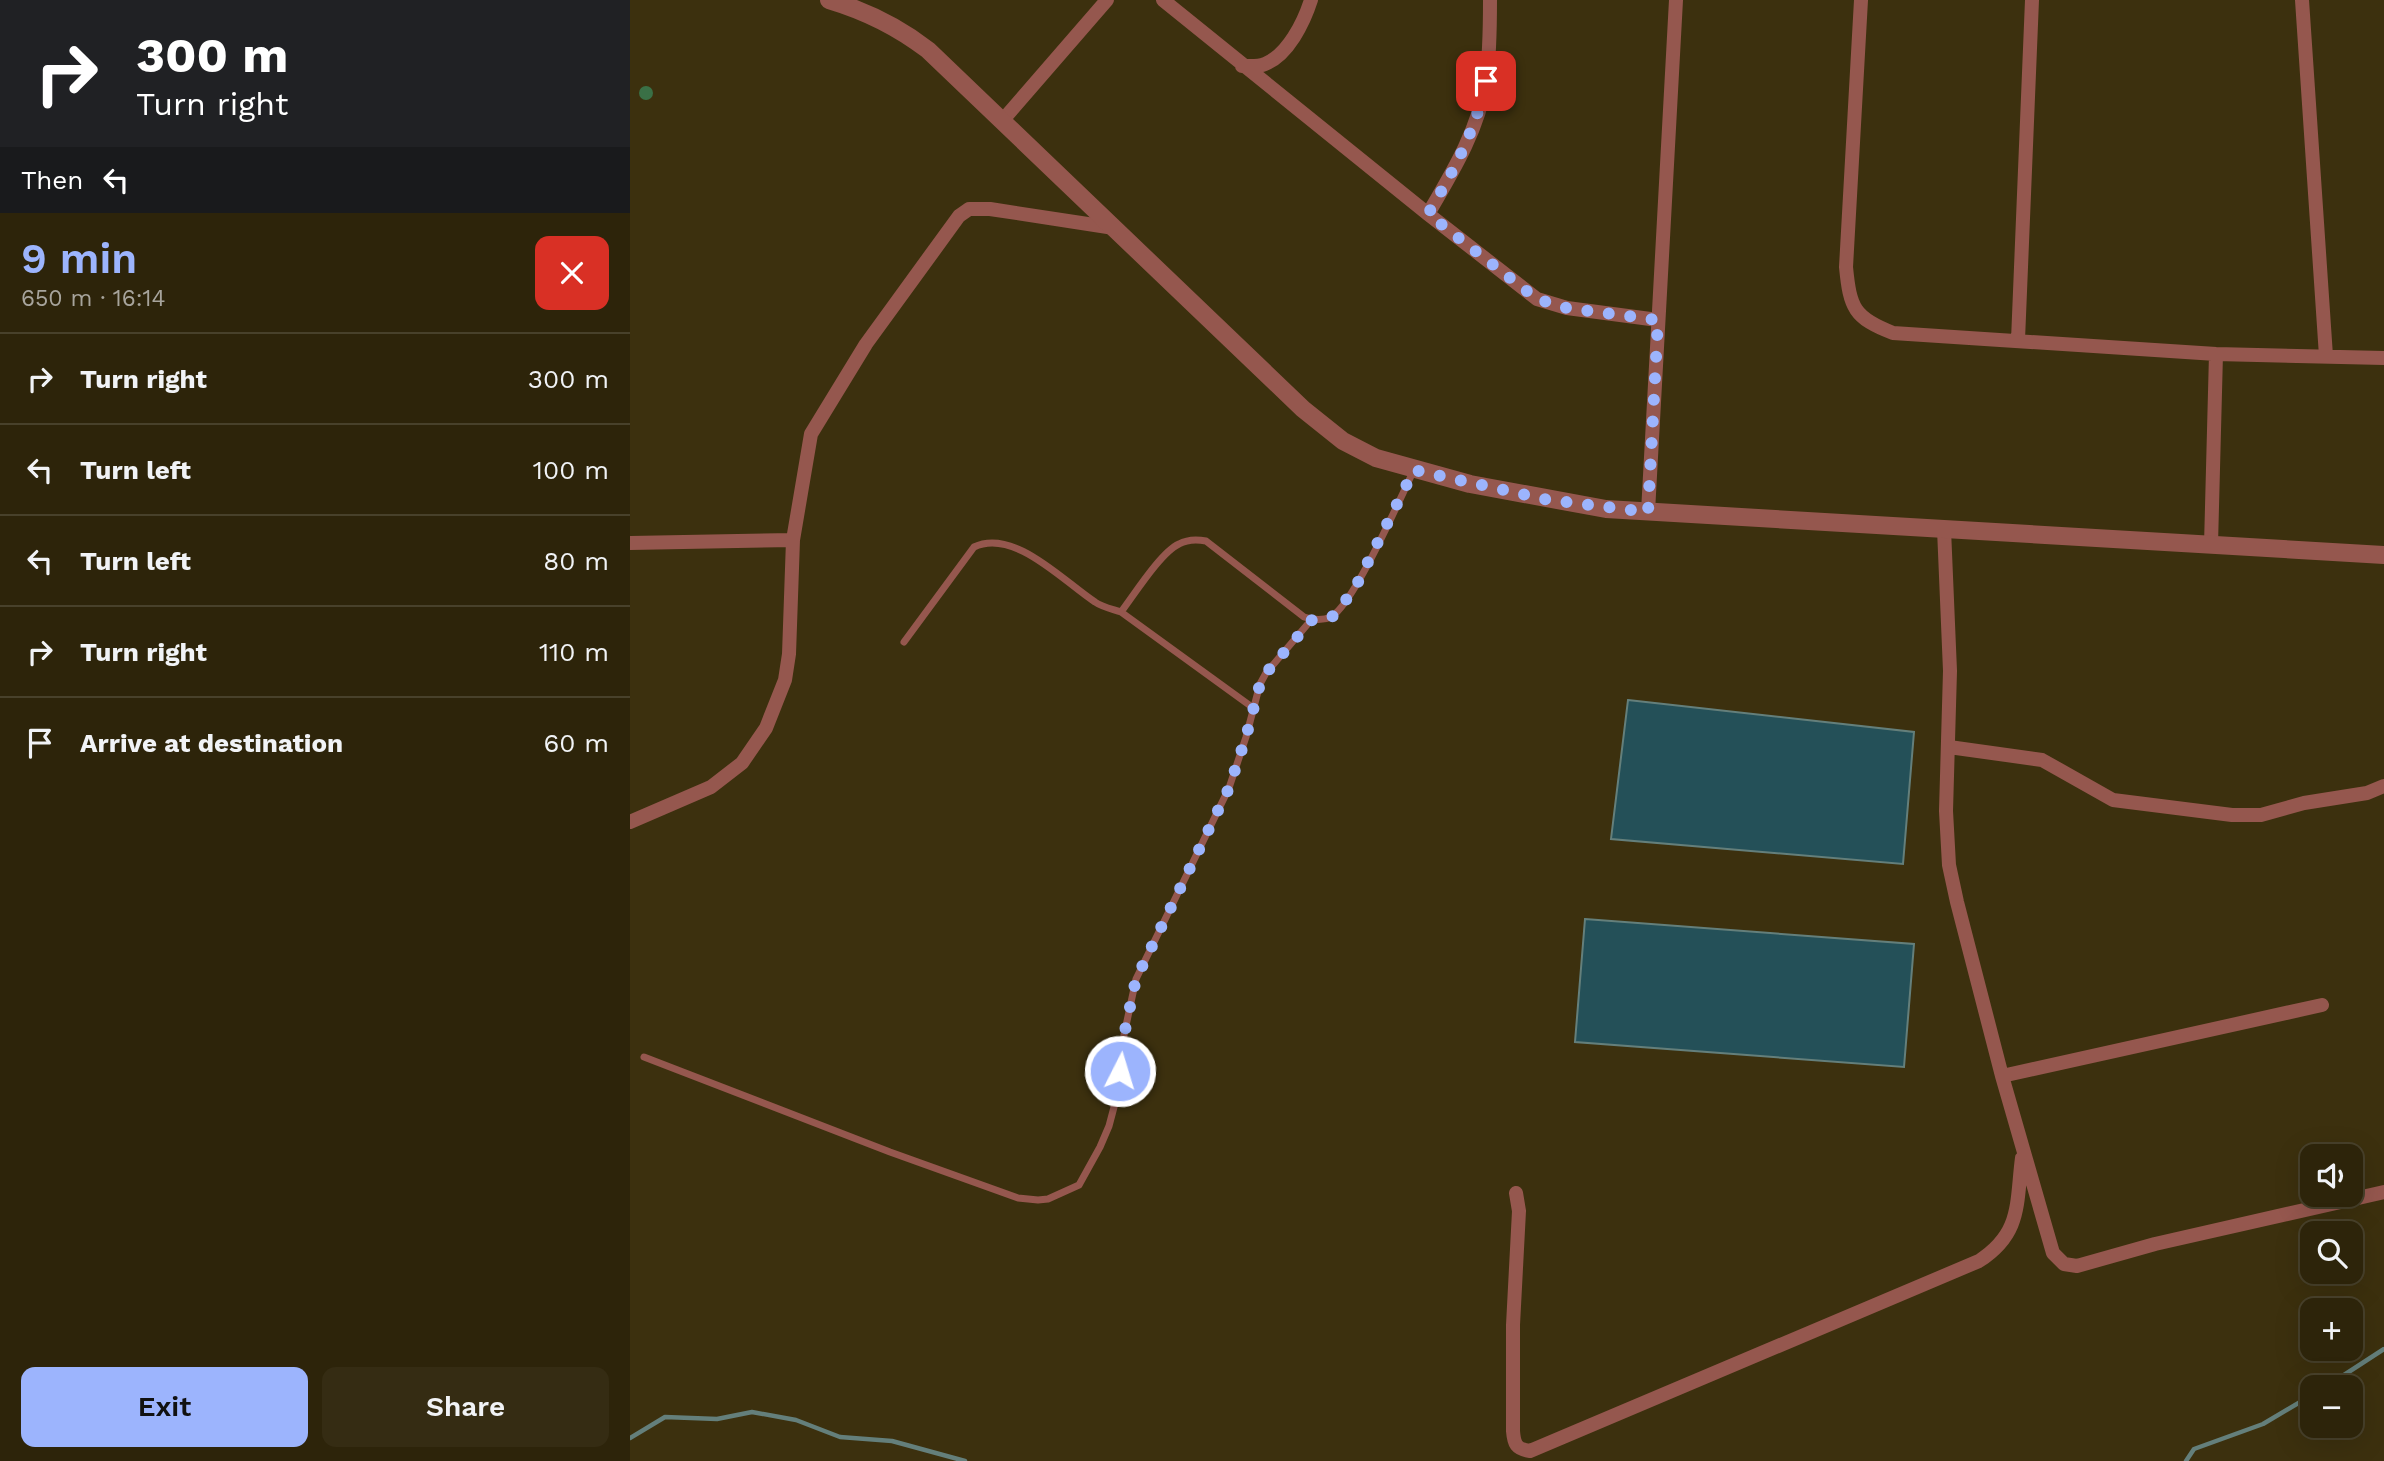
<!DOCTYPE html>
<html lang="en">
<head>
<meta charset="utf-8">
<style>
	body { margin:0; font-family:"Work Sans",sans-serif; background:#352c13; color:#f1f3f6; height:100vh; display:flex; flex-direction:column; font-size:26px; white-space:nowrap }
	* { box-sizing:border-box; margin:0 }
	p { font-size:23px; color:#a7a49c }
	.icon { flex:none; width:38px; height:38px; fill:none; stroke:currentColor; stroke-width:2; stroke-linecap:round; stroke-linejoin:round }
	.map { position:relative; flex:1; overflow:hidden }
	.drawer { display:flex; flex-direction:column; background:#2d240a; width:630px }
	.drawer>* { flex:none }
	.banner { background:#202124; color:#fff; overflow:hidden }
	.controls { position:absolute; left:1670px; top:1144px; display:grid; gap:14px }
	.controls a { display:grid; place-items:center; width:63px; height:63px; border-radius:14px; background:#2d240a; box-shadow:0 7px 28px #0002,0 0 0 2px #48412b; font-size:35px }
	.pin { position:absolute; display:grid; place-items:center; width:60px; height:60px; color:#fff; margin:-30px; border-radius:14px; box-shadow:0 4px 10px #0006 }
	.me { position:absolute; width:77px; margin:-38px; rotate:5deg; stroke-linejoin:round; filter:drop-shadow(0 0 5px #0008) }
	.turn { display:flex; align-items:center; gap:24px; height:147px; padding:0 21px; font-size:32px }
	.turn .icon { width:91px; height:91px; stroke-width:2.5 }
	.turn b { display:block; font-size:49px; line-height:60px }
	.then { display:flex; align-items:center; height:66px; padding:0 21px; background:#0003; gap:14px; font-size:26px }
	.round { display:grid; place-items:center; flex:none; width:74px; height:74px; border-radius:14px; background:#352c13 }
	.summary { display:flex; align-items:center; justify-content:space-between; height:119px; padding:0 21px }
	h1 { font-size:42px; font-weight:600; line-height:52px; color:#9cb4fd }
	.button { display:flex; gap:14px; margin-top:auto; padding:14px 21px }
	.button a { flex:1; height:80px; border-radius:14px; background:#9cb4fd; color:#111; font-size:28px; font-weight:600; line-height:80px; text-align:center }
	.button a+a { background:#352c13; color:#f1f3f6 }
	ul { padding:0; list-style:none }
	li { display:flex; align-items:center; gap:21px; height:91px; padding:0 21px; border-top:2px solid #48412b }
	li div { flex:1 }
	li b { display:block; font-size:26px }
	li em { font-style:normal }
	main { display:flex; flex:1; min-height:0 }
	.map>svg:first-child { display:block }
</style>
</head>
<body>
<main>
<section class="drawer">
<div class="banner">
<div class="turn"><svg class="icon" aria-label="right" viewBox="0 0 24 24"><path d="M7 20v-9h11M14 6l5 5-5 5"/></svg><div><b>300 m</b>Turn right</div></div>
<div class="then">Then<svg class="icon" aria-label="left" viewBox="0 0 24 24"><path d="M17 20v-9H6M10 6l-5 5 5 5"/></svg></div>
</div>
<div class="summary"><div><h1>9 min</h1><p>650 m · 16:14</p></div><a class="round" style="background:#d93025;color:#fff"><svg class="icon" aria-label="close" viewBox="0 0 24 24"><path d="M6 6l12 12M18 6L6 18"/></svg></a></div>
<ul>
<li><svg class="icon" aria-label="right" viewBox="0 0 24 24"><path d="M7 20v-9h11M14 6l5 5-5 5"/></svg><div><b>Turn right</b></div><em>300 m</em></li>
<li><svg class="icon" aria-label="left" viewBox="0 0 24 24"><path d="M17 20v-9H6M10 6l-5 5 5 5"/></svg><div><b>Turn left</b></div><em>100 m</em></li>
<li><svg class="icon" aria-label="left" viewBox="0 0 24 24"><path d="M17 20v-9H6M10 6l-5 5 5 5"/></svg><div><b>Turn left</b></div><em>80 m</em></li>
<li><svg class="icon" aria-label="right" viewBox="0 0 24 24"><path d="M7 20v-9h11M14 6l5 5-5 5"/></svg><div><b>Turn right</b></div><em>110 m</em></li>
<li><svg class="icon" aria-label="arrive" viewBox="0 0 24 24"><path d="M6 21V4h12l-3 4 3 4H6"/></svg><div><b>Arrive at destination</b></div><em>60 m</em></li>
</ul>
<div class="button"><a>Exit</a><a>Share</a></div>
</section>
<div class="map">
<svg width="1754" height="1461" viewBox="0 0 1754 1461">
	<rect width="100%" height="100%" fill="#3c300e"/>
	<path fill="#245058" stroke="#647f7b" stroke-width="2" d="M998,700L1284,732L1273,864L981,839Z
		M955,919L1284,944L1274,1067L945,1042Z"/>
	<g fill="none" stroke-linecap="round" stroke-linejoin="round">
		<path stroke="#647f7b" stroke-width="4.5" d="M1694,1388L1754,1349
			M0,1438L35,1417L87,1419L122,1412L166,1420L210,1437L262,1441L335,1461
			M1556,1461L1564,1449L1633,1424L1682,1395"/>
	</g>
	<path fill="#3a7046" d="M9 93a7 7 0 1 1 14 0a7 7 0 1 1-14 0Z"/>
	<g fill="none" stroke-linecap="round" stroke-linejoin="round">
		<path stroke="#95574e" stroke-width="7" d="M491,612C504,595 531,552 549,544C558,539 566,539 576,541L674,617C683,620 692,621 701,617C724,604 770,498 784,470
			M274,642L344,547C384,528 433,581 465,602C472,607 482,609 491,612L622,707
			M14,1057L260,1152L388,1198L408,1200L418,1199L449,1185L470,1147L479,1126L488,1092L494,1035L506,979L599,788L616,737L630,684L636,673L682,619"/>
		<path stroke="#95574e" stroke-width="14" d="M533,0L798,214L907,299L937,308L1028,320
			M1231,0L1216,267C1220,308 1224,318 1263,333L1586,354L1754,358
			M1672,0L1696,356
			M612,66C620,66 628,67 635,64C658,55 674,22 681,0
			M372,121L477,0
			M798,214C822,173 849,129 856,81C860,54 860,27 860,0
			M1388,340L1402,0
			M1018,512L1046,0
			M1314,529L1320,671L1316,811L1319,865L1327,902L1372,1076L1423,1253L1434,1264L1447,1266L1525,1244L1754,1192
			M0,543L163,540
			M1581,545L1586,354
			M1319,747L1412,760L1483,800L1602,815H1631L1674,803L1737,793L1754,786
			M0,822L81,787L112,763L136,728L155,680L159,654L163,540L181,434L236,344L329,216L339,209H360L484,228
			M1372,1076L1692,1005
			M886,1193L889,1211L883,1325V1431C884,1444 886,1449 900,1451L1349,1261C1392,1233 1386,1204 1392,1158"/>
		<path stroke="#95574e" stroke-width="18" d="M199,0C236,11 267,26 298,50L673,409L713,441L746,458L840,484L976,509L1754,555"/>
	</g>
	<g fill="none" stroke-linecap="round" stroke-linejoin="round">
		<path stroke="#9cb4fd" stroke-width="12" stroke-dasharray="0 21.6" d="M490,1071L494,1035L506,979L599,788L616,737L630,684L636,673L682,620H691L703,616L724,590L784,470L919,500L1018,512L1028,320L937,308L907,299L798,214C823,172 846,130 856,81"/>
	</g>
</svg>
<div class="controls">
<a><svg class="icon" aria-label="sound" viewBox="0 0 24 24"><path d="M4 9h4l5-4v14l-5-4H4zM17 9q2 3 0 6"/></svg></a>
<a><svg class="icon" aria-label="search" viewBox="0 0 24 24"><circle cx="10" cy="10" r="6"/><path d="M15 15l6 6"/></svg></a>
<a>+</a>
<a>−</a>
</div>
<div class="pin" style="left:856px;top:81px;background:#d93025"><svg class="icon" aria-label="arrive" viewBox="0 0 24 24"><path d="M6 21V4h12l-3 4 3 4H6"/></svg></div>
<svg class="me" style="left:490px;top:1071px" viewBox="-20 -20 40 40"><circle r="17" fill="#9cb4fd" stroke="#fff" stroke-width="3"/><path d="M0-11L8 9 0 5-8 9z" fill="#fff"/></svg>
</div>
</main>
</body>
</html>
